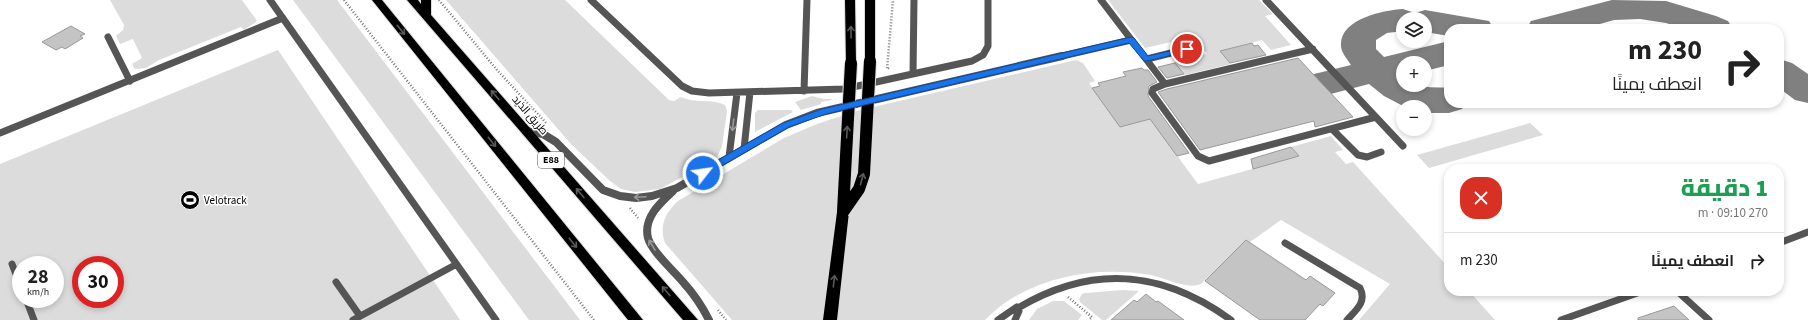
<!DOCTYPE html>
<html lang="ar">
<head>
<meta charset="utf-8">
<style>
	body { margin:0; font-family:"Source Sans 3",Cairo,sans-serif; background:#f2f2f2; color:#222; direction:rtl; height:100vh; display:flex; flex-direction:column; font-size:15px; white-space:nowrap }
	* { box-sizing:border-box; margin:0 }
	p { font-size:13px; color:#767676 }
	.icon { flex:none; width:22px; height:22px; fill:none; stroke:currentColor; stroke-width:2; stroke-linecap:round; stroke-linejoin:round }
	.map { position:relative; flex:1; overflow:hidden; direction:ltr }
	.side { position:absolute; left:1444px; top:164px; width:340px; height:132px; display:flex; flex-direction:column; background:#fff; border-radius:16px; box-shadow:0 2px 6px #0003; direction:rtl }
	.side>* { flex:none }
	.banner { position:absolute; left:1444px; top:24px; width:340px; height:84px; border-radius:16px; box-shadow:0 2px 6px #0003; direction:rtl; background:#fff; color:#222; overflow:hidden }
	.tools { position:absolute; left:1396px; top:12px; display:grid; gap:8px }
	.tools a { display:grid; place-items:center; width:36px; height:36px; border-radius:50%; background:#fff; box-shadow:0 2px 6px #0003; font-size:20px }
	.speed { position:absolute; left:12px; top:256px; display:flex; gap:8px; font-size:20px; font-weight:700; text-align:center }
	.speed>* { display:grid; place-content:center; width:52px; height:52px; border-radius:50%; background:#fff; box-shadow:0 2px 6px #0003; line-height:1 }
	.speed small { font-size:10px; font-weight:400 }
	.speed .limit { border:6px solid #d22; background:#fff; color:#111 }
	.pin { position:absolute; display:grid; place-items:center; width:34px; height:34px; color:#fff; margin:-17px; border:2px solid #fff; border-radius:50%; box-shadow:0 1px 4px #0007 }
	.me { position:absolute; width:44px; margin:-22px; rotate:60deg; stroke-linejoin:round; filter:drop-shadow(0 0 3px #0008) }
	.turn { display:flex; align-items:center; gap:14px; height:84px; padding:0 16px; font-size:18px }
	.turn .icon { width:52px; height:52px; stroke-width:2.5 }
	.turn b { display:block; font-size:28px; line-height:34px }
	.round { display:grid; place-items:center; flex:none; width:42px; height:42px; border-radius:16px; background:#f2f2f2 }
	.summary { display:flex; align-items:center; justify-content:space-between; height:68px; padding:0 16px }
	h1 { font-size:24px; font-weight:800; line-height:30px; color:#1e9e55 }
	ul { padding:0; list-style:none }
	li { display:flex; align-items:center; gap:12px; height:56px; padding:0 16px; border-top:1px solid #e0e0e0 }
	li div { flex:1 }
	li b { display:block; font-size:15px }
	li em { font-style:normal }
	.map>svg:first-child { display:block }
</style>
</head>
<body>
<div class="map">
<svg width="1808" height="320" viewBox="0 0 1808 320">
	<rect width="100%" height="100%" fill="#fff"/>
	<path fill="#dcdcdc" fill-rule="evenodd" d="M110,0H242L257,21L244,30L241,27L159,60L146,68L135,69L132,64L142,58L133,39L120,44L116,36L123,30L124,25Z
		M293,0H337L580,320H529Z
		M446,0H565L669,100L674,101L681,97C695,104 711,98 725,105L727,111L722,146L717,157L712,161L660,189L635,192L621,189L610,181L571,144Z
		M1108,0H1259L1273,14L1265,16L1291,45L1271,50L1262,40L1220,51L1231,64L1185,75L1174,62L1207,54L1193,37L1145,48Z
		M278,50L460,320H0V164ZM21,265H55V299H21ZM81,265H115V299H81Z
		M1076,60L1083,63L1095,81L1089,83L1120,127L1150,119L1198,184L1299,156L1291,147L1331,136L1343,150L1335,152L1346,164L1353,162L1449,268V291H1469L1495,320H1359L1390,284L1281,220L1250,242L1246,240L1201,284C1187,290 1166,278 1151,275C1094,265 1027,277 985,320H732L665,243C659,226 665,213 678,201L784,138L817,124L856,111Z
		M812,96L824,99H831L832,100L821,102V104L801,110L795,102Z
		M758,110H791L793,112L755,132V113Z
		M1530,123L1543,135L1429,168L1417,155Z
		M1123,290L1139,291L1106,320H1102L1080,302L1079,299L1082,294L1085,293Z
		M1053,301H1064L1082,315L1078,320H1029L1037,309Z"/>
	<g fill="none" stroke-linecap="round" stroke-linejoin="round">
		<path fill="#808080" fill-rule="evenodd" d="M1612,0L1666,1L1716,16L1728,21L1733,29H1686L1666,23L1640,19L1614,20L1582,29H1526L1531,21Z
			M1403,9L1415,13L1425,10L1489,21L1494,29H1449V36L1425,32V19H1403V31L1387,33L1376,40V49L1384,57L1449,41V65L1425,71V63H1403V85C1419,85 1433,89 1449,87V103H1466L1462,109L1449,113H1426L1425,107L1403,106L1384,96L1369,84L1323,96L1310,93L1305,84L1310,75L1351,65C1347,59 1341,52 1341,46C1339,19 1384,10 1403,9Z
			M1779,59L1792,63L1808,74V103L1795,100L1779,88Z"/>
	</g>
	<path fill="#c4c4c4" stroke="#999" d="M71,26L85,34L80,36L83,38L65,49L62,47L56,50L42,42Z
		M1252,43L1254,46L1258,45L1266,55L1230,63L1220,51Z
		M1298,58L1353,117L1315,127L1314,121L1200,150L1158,92L1167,89Z
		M1175,63L1184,74L1167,78L1158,67Z
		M1142,68L1144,70H1148L1157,82L1149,86L1148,96L1189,153L1177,156L1150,119L1120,127L1092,88L1100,86L1098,83L1126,76L1123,72Z
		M1291,147L1299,156L1253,169L1251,159Z
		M1246,240L1306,280L1310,276L1335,293L1323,306L1320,304L1305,320H1260L1205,281Z
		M1146,294L1156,302L1158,301L1184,320H1111L1134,300L1137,302Z
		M1674,306L1689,320H1638V318Z"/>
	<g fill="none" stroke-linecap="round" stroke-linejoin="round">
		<g stroke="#dbdbdb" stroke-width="2">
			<path id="motorway" d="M372,0H382L643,320H628Z
				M407,0H418L421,4V0H431V15L698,320H683Z
				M845,0H855L856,63L851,67L846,63Z
				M865,0H875V61L870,65L865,61Z
				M843,207L847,209L849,212L837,320H823L837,212L839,209Z"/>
		</g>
		<path stroke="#777" stroke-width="2.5" stroke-dasharray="1 2" stroke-linecap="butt" d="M344,0L594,320
			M439,0L497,70L547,124
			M889,68L887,69L893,0
			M630,208L638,218
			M1068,297L1092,317L1089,320
			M718,310L726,320"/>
		<path stroke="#555" stroke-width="7" d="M270,0L496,320
			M591,0L682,86L692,91L709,93L844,89L972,61L983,55L988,46V0
			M1101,0L1165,84
			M1266,0L1403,146
			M108,37L130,81
			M1313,49L1165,84L1153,89L1152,93L1198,156L1209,161L1376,117
			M1062,56L1131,40
			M1147,59L1187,49
			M913,74L914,0
			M804,91L807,0
			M1332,129L1358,155L1367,157L1381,152
			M0,133L283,18
			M744,149L750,92
			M729,157L737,93
			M1285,243L1360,288C1367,302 1356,310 1347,320
			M1779,243L1808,232
			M12,264L21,287
			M336,282L360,316
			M1677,291L1709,320
			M26,299L34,320
			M1018,308C1092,264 1162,270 1231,320
			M353,320L455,265
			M998,320L1017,307L1019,311L1015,320
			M1561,320L1643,291"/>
		<path stroke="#555" stroke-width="8" d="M526,131L543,134L556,142L603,190L620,196L636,198L652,196L677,188L786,125L817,113L1062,56
			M673,191C660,203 643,218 648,238C652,252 673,270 683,282C693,293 702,306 709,320"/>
		<use href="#motorway" fill="#000" fill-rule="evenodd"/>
		<g stroke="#dbdbdb" stroke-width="14" stroke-linecap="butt">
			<path id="motorway-bridge" d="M843,211L851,63
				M843,212L859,189L864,174L870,61"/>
		</g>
		<use href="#motorway-bridge" stroke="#000" stroke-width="12"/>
	</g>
	<defs><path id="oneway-shaft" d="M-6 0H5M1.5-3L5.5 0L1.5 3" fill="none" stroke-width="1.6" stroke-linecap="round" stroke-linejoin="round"/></defs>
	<g stroke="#595959">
		<use href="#oneway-shaft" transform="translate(401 30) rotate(51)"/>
		<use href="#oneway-shaft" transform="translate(851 32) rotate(-91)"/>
		<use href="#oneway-shaft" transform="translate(495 95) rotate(-131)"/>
		<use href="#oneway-shaft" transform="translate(847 132) rotate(-87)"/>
		<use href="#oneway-shaft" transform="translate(492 142) rotate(51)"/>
		<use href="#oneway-shaft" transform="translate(862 179) rotate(-75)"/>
		<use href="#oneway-shaft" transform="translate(580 193) rotate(-131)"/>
		<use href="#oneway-shaft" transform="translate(573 243) rotate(51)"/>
		<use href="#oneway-shaft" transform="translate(834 281) rotate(-83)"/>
		<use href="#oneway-shaft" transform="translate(666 291) rotate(-131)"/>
	</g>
	<g stroke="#999">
		<use href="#oneway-shaft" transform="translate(733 125) rotate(97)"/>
		<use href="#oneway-shaft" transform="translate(640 197) rotate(177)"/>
		<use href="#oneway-shaft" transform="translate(652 245) rotate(-121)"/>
	</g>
	<path fill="#1a73e8" stroke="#114b97" d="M1131,37L1134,38L1148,56L1187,47L1191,49L1190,51L1147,61H1144L1129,43L826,114L789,127L706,175L703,176L698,173L700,170L783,123L822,109Z"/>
	<defs>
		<g id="stadium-disc" transform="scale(1)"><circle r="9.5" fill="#000" stroke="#fff"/><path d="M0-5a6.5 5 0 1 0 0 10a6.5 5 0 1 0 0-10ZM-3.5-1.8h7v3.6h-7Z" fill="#fff"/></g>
	</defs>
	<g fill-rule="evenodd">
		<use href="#stadium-disc" x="190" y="200"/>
	</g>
	<g text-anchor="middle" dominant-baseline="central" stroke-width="3" stroke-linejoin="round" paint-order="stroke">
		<rect fill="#fff" stroke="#4c4c4c" stroke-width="1" x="538" y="152" width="26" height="16" rx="3"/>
		<g font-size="10" font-weight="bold" fill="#000">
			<text x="551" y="160">E88</text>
		</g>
		<g font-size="11" fill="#000" stroke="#fff">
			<text transform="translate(530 115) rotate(49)">طريق الذيد</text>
		</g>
		<g font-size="11" fill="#000" stroke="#fff" text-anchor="start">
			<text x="204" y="200">Velotrack</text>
		</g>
	</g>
</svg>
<div class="tools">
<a><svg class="icon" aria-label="layers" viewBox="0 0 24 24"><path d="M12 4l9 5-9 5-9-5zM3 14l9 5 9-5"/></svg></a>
<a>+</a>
<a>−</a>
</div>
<div class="speed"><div>28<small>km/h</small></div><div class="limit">30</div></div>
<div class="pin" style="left:1187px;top:49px;background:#d93025"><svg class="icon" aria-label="arrive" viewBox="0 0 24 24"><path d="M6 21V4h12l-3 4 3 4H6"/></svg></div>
<svg class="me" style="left:703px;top:173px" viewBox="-20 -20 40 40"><circle r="17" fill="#1a73e8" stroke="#fff" stroke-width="3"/><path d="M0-11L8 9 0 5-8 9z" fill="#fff"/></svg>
<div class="banner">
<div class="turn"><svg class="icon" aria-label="right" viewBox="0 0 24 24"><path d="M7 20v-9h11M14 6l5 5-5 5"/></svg><div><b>230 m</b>انعطف يمينًا</div></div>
</div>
<section class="side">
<div class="summary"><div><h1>1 دقيقة</h1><p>270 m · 09:10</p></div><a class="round" style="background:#d93025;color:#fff"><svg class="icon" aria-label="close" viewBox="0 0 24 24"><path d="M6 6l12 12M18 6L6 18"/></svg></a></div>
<ul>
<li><svg class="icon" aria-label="right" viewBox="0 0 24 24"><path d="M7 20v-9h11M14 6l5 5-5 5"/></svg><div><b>انعطف يمينًا</b></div><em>230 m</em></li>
</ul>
</section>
</div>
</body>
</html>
